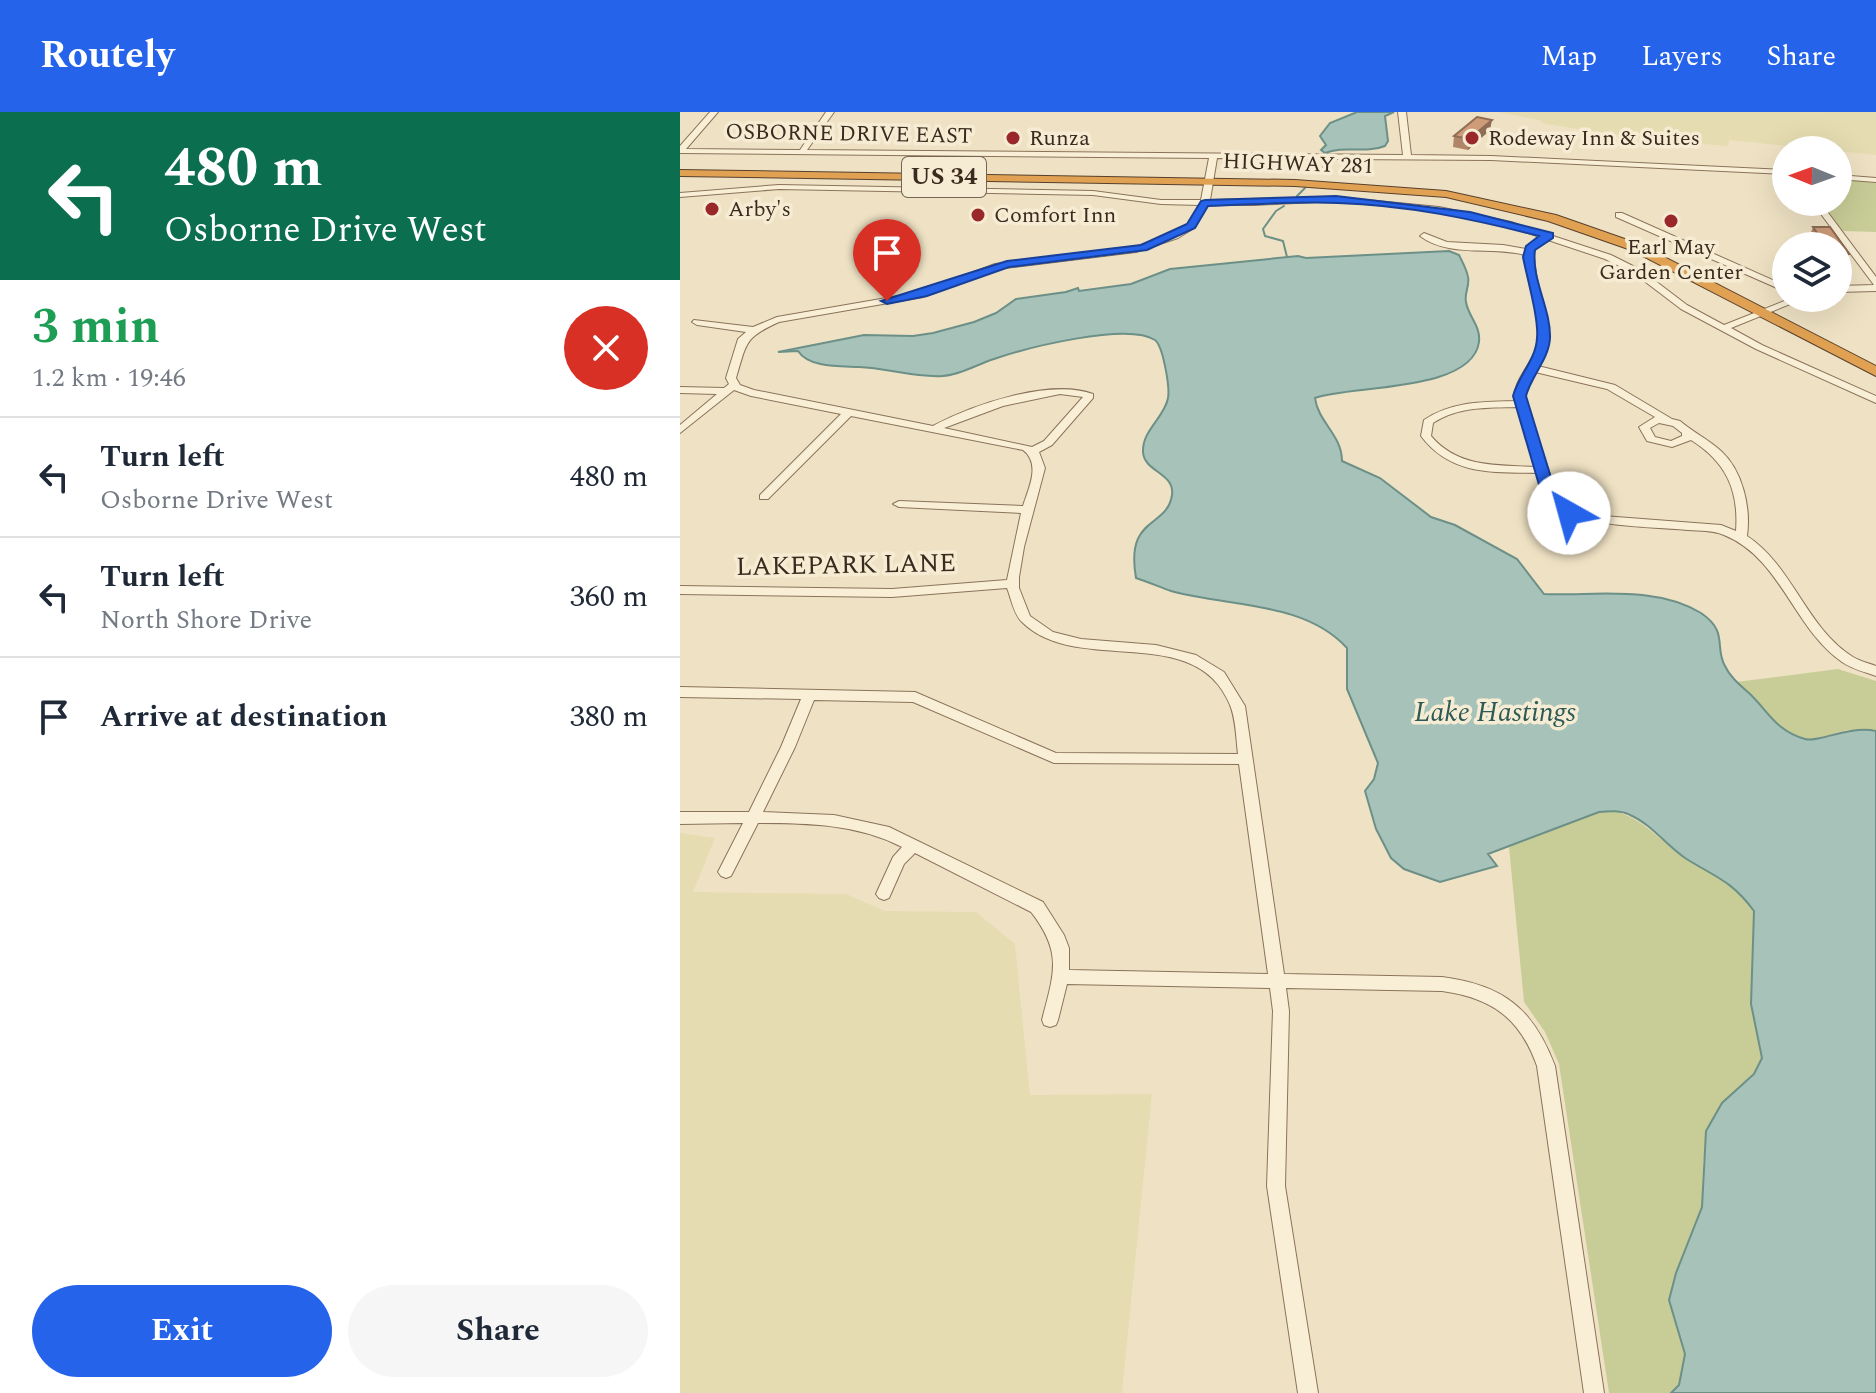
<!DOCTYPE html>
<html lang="en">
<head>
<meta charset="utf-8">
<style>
	body { margin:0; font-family:Spectral,serif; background:#f6f6f7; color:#1f2937; height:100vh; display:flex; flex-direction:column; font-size:30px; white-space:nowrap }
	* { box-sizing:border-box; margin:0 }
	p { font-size:26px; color:#747a83 }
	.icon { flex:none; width:44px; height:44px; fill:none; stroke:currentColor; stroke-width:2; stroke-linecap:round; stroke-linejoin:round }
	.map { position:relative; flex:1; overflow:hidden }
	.sheet { display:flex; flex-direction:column; background:#fff; width:680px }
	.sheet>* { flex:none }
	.guide { background:#0b6e4f; color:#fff; overflow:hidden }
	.needle { width:52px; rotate:271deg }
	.controls { position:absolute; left:1092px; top:24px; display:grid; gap:16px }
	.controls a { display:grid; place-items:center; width:80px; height:80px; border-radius:50%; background:#fff; box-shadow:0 8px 32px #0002; font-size:40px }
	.pin { position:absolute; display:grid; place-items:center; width:68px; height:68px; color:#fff; margin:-82px -34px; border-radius:50% 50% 50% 0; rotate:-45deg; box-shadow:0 0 8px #0007 }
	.pin .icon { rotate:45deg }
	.me { position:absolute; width:88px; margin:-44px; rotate:322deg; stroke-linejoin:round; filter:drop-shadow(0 0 6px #0008) }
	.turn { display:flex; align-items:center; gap:28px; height:168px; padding:0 32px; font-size:36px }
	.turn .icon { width:104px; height:104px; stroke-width:2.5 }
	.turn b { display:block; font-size:56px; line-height:68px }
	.round { display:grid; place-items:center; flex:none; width:84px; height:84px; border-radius:42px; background:#f6f6f7 }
	.headline { display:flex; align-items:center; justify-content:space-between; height:136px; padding:0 32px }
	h1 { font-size:48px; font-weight:700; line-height:60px; color:#1e9e55 }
	.action { display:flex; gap:16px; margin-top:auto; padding:16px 32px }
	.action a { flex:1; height:92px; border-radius:48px; background:#2563eb; color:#fff; font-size:32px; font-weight:700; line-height:92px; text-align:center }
	.action a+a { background:#f6f6f7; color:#1f2937 }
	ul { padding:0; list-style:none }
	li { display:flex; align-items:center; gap:24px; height:120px; padding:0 32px; border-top:2px solid #e0e1e3 }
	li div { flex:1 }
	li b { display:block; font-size:30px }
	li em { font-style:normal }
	header { display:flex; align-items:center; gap:48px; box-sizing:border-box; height:112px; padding:0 40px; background:#2563eb; color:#fff }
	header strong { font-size:38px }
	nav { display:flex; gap:44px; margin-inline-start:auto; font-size:28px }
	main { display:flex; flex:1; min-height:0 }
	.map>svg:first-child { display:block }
</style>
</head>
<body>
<header>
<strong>Routely</strong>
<nav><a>Map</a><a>Layers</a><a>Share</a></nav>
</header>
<main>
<section class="sheet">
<div class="guide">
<div class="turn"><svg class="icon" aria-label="left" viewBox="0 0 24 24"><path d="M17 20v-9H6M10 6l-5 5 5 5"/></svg><div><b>480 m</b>Osborne Drive West</div></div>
</div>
<div class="headline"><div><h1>3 min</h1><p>1.2 km · 19:46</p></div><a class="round" style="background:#d93025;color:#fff"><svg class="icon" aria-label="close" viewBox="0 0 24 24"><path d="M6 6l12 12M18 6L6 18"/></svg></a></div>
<ul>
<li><svg class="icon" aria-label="left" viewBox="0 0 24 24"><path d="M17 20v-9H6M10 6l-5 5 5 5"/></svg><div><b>Turn left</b><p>Osborne Drive West</p></div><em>480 m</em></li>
<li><svg class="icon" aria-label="left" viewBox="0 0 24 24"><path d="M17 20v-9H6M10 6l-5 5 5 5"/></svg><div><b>Turn left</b><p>North Shore Drive</p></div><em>360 m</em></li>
<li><svg class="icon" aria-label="arrive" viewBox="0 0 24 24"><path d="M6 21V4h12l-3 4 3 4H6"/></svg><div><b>Arrive at destination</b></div><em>380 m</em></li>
</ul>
<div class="action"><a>Exit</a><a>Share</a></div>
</section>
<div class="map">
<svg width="1196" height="1281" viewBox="0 0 1196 1281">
	<rect width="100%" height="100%" fill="#efe2c4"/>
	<path fill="#e5dcb1" d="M819,0H1196V43L1049,28L1048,34L974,28L865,12L859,8Z
		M0,721L35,726L13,780L166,782L205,799L296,800L335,832L350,983L472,982L442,1281H0Z"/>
	<path fill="#c8cd97" d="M1158,67L1196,71V120L1162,119L1141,90H1158Z
		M1158,557L1196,569V619L1167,618L1129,629L1101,616L1056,570Z
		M934,699C964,706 981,731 1006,746C1035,764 1052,771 1074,799L1071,892L1082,946L1075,961L1042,991L1023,1049L1022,1095L996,1160L989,1188L1005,1242L999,1273L991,1281H929L879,952L865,920L844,890L829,735L919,700Z"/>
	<path fill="#a6c2b9" stroke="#6c9087" stroke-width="2" d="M677,0H714L705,4L708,29L705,34C685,42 664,33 645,41L641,38L646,33L640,24L650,11Z
		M769,139L779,143C782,149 787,158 788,165C790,173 784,182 786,190C788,204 801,214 799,230C792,281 669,273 635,286C638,310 662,323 662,349L700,366L751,405L775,413L837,447L864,482C915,484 975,473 1021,501C1049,520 1034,535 1045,554C1050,565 1060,573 1069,581C1089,600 1095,618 1125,627C1138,631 1169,613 1196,619V1281H991L999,1273L1005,1242L989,1188L996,1161L1022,1095L1026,1019L1042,991L1074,962L1082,946L1071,892L1074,799C1051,768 1035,765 1005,746C986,733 971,712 950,703C941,698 929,699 919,700L808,742L817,754L760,770L724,757L711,746L696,717L685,679L694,667L698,651L667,577V536C624,489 549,495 491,479C480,475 468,470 456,466C445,403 487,417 492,383C495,361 464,360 463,340C462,318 485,305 488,286C490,275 483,234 475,228C447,210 346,236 314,247C298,252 280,263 263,264C235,266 207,256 179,255C160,254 129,256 118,239L98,240L184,223L233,224L253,221L294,210L316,201L336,187L386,180L398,176L399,179L451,172L490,157L618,144L626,146Z"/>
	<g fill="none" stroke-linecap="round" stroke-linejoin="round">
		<path stroke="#6c9087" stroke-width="2" d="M641,61L646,48
			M617,84L625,76
			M604,94L596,99L583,117L585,124L603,129L607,145"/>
		<g stroke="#8a735a" stroke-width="2">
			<path id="minor" d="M30,0H38L6,37L120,38L146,0H154L127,38L723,43L718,0H726L731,43L811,44L1106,58V62L811,48L537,46L530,88L656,85L759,95L831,110L865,122L872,121L873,124L931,143L961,158L1007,193L1044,213L1112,186H1125L1051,216L1082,233L1196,284V291L1076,237L1001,197L955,162L925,147L868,128L854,137C852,180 882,213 858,254L935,273L992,307L1000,309C1013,320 1029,328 1041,339C1063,359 1071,396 1067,424C1113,454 1126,516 1173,545C1180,549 1188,551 1196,554V564C1185,560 1172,557 1162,550C1113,516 1101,446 1044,423C1033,418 1020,419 1008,418C978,415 886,415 868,390C863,383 861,370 858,361C813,360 771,364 741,324L744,308C772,289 803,290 835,289C831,269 854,251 858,231C864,202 845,172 845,143C812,134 769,146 740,124L744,121L767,130L823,133L846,137L860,125L826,114L759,99L656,89L574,93H528L514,116L498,126L456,140L317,157L243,185L99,210C64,226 67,230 56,266L60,273L74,278L253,314C292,293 370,266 413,282V286L372,333L359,340L365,356L344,435L339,465V476L350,504L373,520L401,527L476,533L516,543L544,560L565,594L604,862L762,865C823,873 853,896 875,954L924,1281H904L857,954C840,906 812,886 762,879L606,876L609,899L605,1074L638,1281H618L587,1074L593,899L590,876L387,872L378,908L376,913L370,915L364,913L362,908C374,861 383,841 351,800L235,741L224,752L209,786L204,788L199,786L196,782L213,745L222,735C177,712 128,711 78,711L51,764L46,766L41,764L38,760L63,711L0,712V700H69L101,635L121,587L0,585V575L235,580L376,641L558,642C556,627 556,607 550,593C516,508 397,565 342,510C334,503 331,486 327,476L212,485L0,482V474L212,477L327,468L341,401L219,395L213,392L219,389L343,394C349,375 361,352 343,338L171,304L88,387H80V383L161,302L71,284L54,278L0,321V313L37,282L0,281V275L44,276L49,272L46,266L58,227L66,220L17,213L12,210L14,208L73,215L97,205L241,180L315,152L452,136L492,122L508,112L520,93L481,92L413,83L99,77L0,85V81L99,73L413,79L481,88H521L529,46L0,41V34ZM855,260L927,277L975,305L959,315L967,329L992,335L1011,328C1046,350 1059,378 1056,419L1041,413L910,403L893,398L878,387L844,284ZM380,282L403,285L364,329L352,335L264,316L323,294ZM837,295L856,355C817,353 778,356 751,324L753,311C779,294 808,296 837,295ZM979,311L993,314L1002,321V324L991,329L975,325L970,316ZM134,588L233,590L374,651L559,652L588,862L389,858V836L384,823L363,790L209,715L154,703L83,700L115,635Z
				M1158,63L1196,66V70L1158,67Z
				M1132,90H1140L1196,165V179L1158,180V174L1194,173Z
				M936,101H942L1106,174V180L936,105Z"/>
		</g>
		<g stroke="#58412e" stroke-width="2">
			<path id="highway" d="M0,58L615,68L766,79L876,103L959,132L1196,254V264L951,138L868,109L766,85L615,74L0,64Z"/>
		</g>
		<use href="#minor" fill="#f9efd7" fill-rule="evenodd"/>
		<use href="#highway" fill="#e0a153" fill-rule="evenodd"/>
	</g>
	<path fill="#b18668" d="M810,18L788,38L773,35L774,24Z
		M1133,115L1169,142L1165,153H1158V134H1134L1129,126Z"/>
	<path fill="#906d55" d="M812,8L810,18L788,38L789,27Z"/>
	<path fill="#ce9c79" stroke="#906d55" stroke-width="2" d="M797,5L812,8L789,27L774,24Z
		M1133,115H1150L1169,142H1158V134H1146Z"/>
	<path fill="#2563eb" stroke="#184099" stroke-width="2" d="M656,84L790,100L873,121V126L855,138C851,167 871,197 870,226C869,247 851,264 846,284L876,382L894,398V404H884L862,383L833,284C838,264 856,248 857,226C859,207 847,166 843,145L846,134L859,124C793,107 726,93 658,91C615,89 571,93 528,94L515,116L467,138L329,155L247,184L207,192L201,189L327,149L461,133L507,112L521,89L525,88Z"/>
	<g fill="#9a282a" stroke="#f6ecd3" stroke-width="3">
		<circle cx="333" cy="26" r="8"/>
		<circle cx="792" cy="26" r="8"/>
		<circle cx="32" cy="97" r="8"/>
		<circle cx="298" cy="103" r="8"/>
		<circle cx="991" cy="109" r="8"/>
	</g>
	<g text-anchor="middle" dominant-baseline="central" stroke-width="7" stroke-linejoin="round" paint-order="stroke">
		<g font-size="22" fill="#3a2b1e" stroke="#f6ecd3">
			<text transform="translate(169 22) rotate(1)">OSBORNE DRIVE EAST</text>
			<text transform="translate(618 52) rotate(2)">HIGHWAY 281</text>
		</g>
		<g font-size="22" fill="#3a2b1e" stroke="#f6ecd3" text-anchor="start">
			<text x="349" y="26">Runza</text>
			<text x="808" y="26">Rodeway Inn &amp; Suites</text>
			<text x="48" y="97">Arby's</text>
			<text x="314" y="103">Comfort Inn</text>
			<text x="991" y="135" text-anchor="middle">Earl May<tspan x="991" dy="25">Garden Center</tspan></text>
		</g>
		<rect fill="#f6ecd3" stroke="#726554" stroke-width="2" x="222" y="45" width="84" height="40" rx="6"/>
		<g font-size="24" font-weight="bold" fill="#3a2b1e">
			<text x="264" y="65">US 34</text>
		</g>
		<g font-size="26" fill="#3a2b1e" stroke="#f6ecd3">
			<text transform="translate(166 453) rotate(-1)">LAKEPARK LANE</text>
		</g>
		<g font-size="28" font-style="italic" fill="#2d5a56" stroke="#f6ecd3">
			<text x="815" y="600">Lake Hastings</text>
		</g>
	</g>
</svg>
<div class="controls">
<a><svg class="needle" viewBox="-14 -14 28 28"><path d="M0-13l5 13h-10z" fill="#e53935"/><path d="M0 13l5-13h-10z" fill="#747a83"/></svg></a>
<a><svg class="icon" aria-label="layers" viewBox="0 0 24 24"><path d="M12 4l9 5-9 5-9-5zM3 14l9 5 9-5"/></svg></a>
</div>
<div class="pin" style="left:207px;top:189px;background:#d93025"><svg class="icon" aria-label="arrive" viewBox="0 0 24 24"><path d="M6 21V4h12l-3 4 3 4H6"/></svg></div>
<svg class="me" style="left:889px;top:401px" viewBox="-20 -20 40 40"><circle r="19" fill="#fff"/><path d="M0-13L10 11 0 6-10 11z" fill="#2563eb"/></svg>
</div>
</main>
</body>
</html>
